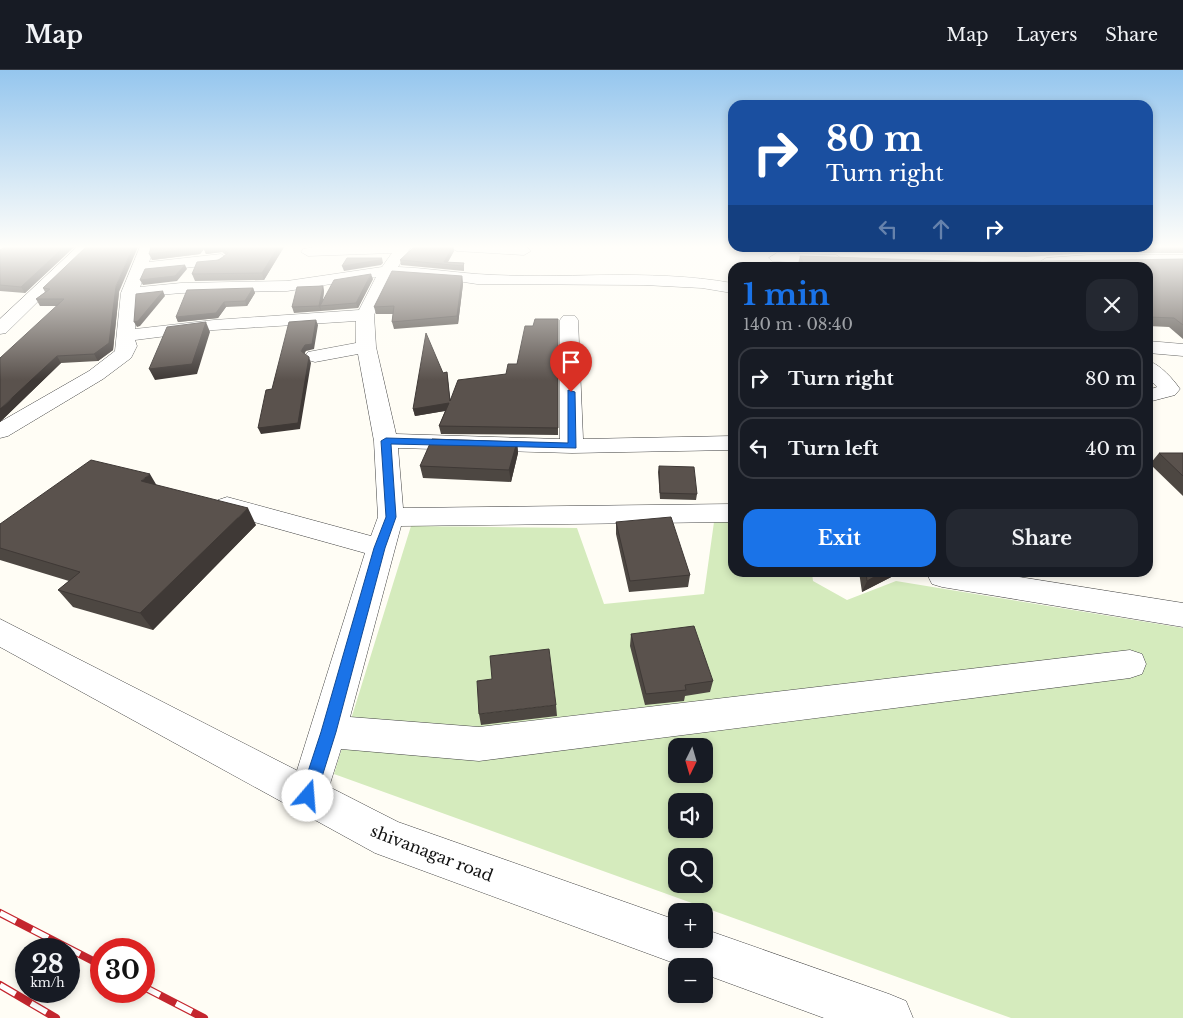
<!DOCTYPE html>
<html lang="en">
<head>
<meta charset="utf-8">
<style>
	body { margin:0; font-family:"Libre Baskerville",serif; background:#242831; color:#f1f3f6; height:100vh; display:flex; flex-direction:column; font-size:19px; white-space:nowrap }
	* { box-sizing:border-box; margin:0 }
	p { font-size:16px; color:#9ea1a6 }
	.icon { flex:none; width:28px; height:28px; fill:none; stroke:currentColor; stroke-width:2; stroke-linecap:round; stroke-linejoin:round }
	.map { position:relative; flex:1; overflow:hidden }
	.panel { position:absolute; left:728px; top:192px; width:425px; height:315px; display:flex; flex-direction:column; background:#171b24; border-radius:15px; box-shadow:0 2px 8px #0003 }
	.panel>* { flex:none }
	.banner { position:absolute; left:728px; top:30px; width:425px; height:152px; border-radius:15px; box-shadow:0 2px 8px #0003; background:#1a4fa0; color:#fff; overflow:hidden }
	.needle { width:32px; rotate:185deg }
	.buttons { position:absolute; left:668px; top:668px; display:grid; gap:10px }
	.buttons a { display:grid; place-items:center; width:45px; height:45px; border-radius:10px; background:#171b24; box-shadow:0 2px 8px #0003; font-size:25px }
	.speed { position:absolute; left:15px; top:868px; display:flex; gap:10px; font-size:25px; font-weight:700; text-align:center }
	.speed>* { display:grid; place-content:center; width:65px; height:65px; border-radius:50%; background:#171b24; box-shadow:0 2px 8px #0003; line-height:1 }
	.speed small { font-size:12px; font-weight:400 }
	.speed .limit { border:8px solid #d22; background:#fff; color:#111 }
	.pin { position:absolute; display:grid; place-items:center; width:42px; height:42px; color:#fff; margin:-51px -21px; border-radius:50% 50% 50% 0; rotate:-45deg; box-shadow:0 0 5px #0007 }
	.pin .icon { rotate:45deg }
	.me { position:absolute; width:55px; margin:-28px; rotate:18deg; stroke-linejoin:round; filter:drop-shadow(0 0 4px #0008) }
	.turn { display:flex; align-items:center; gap:18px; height:105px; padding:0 15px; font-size:22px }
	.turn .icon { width:65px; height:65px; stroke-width:2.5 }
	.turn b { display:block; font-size:35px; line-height:42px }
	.lanes { display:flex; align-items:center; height:48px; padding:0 15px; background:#0003; justify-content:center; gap:25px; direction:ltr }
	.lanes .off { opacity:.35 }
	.round { display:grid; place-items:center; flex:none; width:52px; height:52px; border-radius:15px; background:#242831 }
	.summary { display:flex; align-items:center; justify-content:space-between; height:85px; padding:0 15px }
	h1 { font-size:30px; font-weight:700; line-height:38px; color:#1a73e8 }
	.action { display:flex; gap:10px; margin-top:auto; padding:10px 15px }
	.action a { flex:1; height:58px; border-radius:15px; background:#1a73e8; color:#fff; font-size:20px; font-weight:700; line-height:58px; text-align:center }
	.action a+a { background:#242831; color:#f1f3f6 }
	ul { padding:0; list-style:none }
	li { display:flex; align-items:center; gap:15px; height:62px; margin:0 10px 8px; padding:0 5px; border:2px solid #363941; border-radius:15px }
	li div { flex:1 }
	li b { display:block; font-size:19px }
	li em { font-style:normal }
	header { display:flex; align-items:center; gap:30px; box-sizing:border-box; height:70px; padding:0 25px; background:#171b24; border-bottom:1px solid #363941 }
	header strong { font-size:24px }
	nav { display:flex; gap:28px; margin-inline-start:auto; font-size:18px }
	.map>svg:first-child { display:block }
</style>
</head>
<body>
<header>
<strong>Map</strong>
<nav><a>Map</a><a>Layers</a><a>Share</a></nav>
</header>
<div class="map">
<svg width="1183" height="948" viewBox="0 0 1183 948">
	<rect width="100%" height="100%" fill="#fffdf5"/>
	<path fill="#d5ebbd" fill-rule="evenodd" d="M714,452H732V502L812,503L813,511L847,530L896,511L1183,558V948H1011L334,704L411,456L577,458L604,534L704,524ZM676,676H704V704H676ZM676,731H704V759H676ZM676,786H704V814H676Z"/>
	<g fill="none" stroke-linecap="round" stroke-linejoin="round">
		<g stroke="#444" stroke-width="1">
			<path id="minor" d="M77,177H93L6,263L0,264V249Z
				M140,177H155L149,192L221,184L229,189L221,194L146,202L140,217L181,213L287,211L382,197L392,183L308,186L301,182L303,179L314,177H411L398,197C425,198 451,202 477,204C562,210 648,198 732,213V223L702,218L644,215L477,214L444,209L392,206L374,245L376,277L396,364L560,369V250L563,246H575L578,250L583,369L732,366V380L572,383L398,378L403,438L732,434V452L401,456L350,647L479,657L1130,580L1142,584L1146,594L1142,604L1130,608L479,691L341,679L322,739L308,745L294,739L289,726L365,483L218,442L214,436L218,430L227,427L371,466L378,447L374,371L358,284L315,292L308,290L305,286L308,282L356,273V251L214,260L135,270L137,276L131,288L103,309L8,366L0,368V352L89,301L115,281L121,223ZM376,207L359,240L214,250L135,259L137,227L181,223L287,221Z
				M450,177H527L531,181L524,185L457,181Z
				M777,183L836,185L844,190L836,195L772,191L769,188Z
				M1089,185H1183V195H1089L1045,198L1038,193L1046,188Z
				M1148,271L1183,274V286L1148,283Z
				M1148,291C1160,294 1173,309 1180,319L1175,325L1148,332V320L1157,317L1148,308Z
				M930,502H988L1183,533V557L942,517L932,514L928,506Z"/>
		</g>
		<g stroke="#444" stroke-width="1">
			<path id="tertiary" d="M0,549L398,752L676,850V869H704V859L889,924L906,931L913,948H824L704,904V896H682L375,783L0,577Z"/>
		</g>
		<use href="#minor" fill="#fff" fill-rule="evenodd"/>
		<use href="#tertiary" fill="#fff" fill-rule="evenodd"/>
		<g stroke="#c4262e" stroke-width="8">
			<path id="rail" d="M0,843L101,895
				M0,915L56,948
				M144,917L204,948"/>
		</g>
		<use href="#rail" stroke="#fff" stroke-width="5.5" stroke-dasharray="18" stroke-linecap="butt"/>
	</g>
	<path fill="#4d4742" d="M5,177H74L25,223L0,221V180Z
		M151,177H284L264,210L195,211L192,204L226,185L222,182L206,184L204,179L200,184L152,190Z
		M414,177H453L454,181L448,192L464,193V201L401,195L400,190Z
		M1183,177V183H1089L1026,187L785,181L783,178Z
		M800,186L982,192L1183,189V269L1169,257L1148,256V198H799L798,194Z
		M462,206L463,214L458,254L394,259L392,252L393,244H376L374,237Z
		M373,209L358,238L321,241V239V241L294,243L292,237L323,216L324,221L323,230Z
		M43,218L119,222L113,280L98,291L61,293L0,352L57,236H40L36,229L45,222Z
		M253,218L255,223L247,236L226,237L218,248L178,252L176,247Z
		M558,249V365L441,364L439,356L445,341L415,346L413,339L443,303L447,302L450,329L506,304L517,294L533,256Z
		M517,372L518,383L511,412L423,408L420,396Z
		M1159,383H1183V426L1150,394Z
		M659,396L697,424L696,430L660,429L658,402Z
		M157,415L256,455L153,560L73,537L58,520L69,511L0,490V454Z
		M616,452L690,505L688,517L629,522L616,464Z
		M859,502H901L862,522Z
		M631,564L713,611L710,622L685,626L684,631L645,635L630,576Z
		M556,635L557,646L481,655L479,644Z"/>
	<path fill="#3f3936" d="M64,177H74L25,223L21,217Z
		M133,177H138L119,222L113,280L98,291L94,284L116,216Z
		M198,177H220L222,182L206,184L204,179L200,184L152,190L149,184Z
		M278,177H284L264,210L262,203Z
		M453,177L454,181L446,195L444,192Z
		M382,188L383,193L381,195L344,201L342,196Z
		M185,195L187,199L177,211L143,215L140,210Z
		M371,204L373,209L358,238L356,233Z
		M462,206L463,214L458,254L457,246Z
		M323,216L324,221L322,235L320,236L321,241L319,236Z
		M253,218L255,223L247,236L245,231Z
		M163,221L165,226L140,256L137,257L134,252Z
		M224,232L226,237L218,248L178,252L176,247Z
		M316,250L318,255L314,279L306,281L303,286L301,281Z
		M206,252L210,262L197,304L155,310L149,299Z
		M57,286L61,293L0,352V339Z
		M309,287L311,293L300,359L261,364L258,358Z
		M449,333L450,340L415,346L413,339Z
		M517,372L518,383L511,412L509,400Z
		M150,404L160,421L141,411Z
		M248,438L256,455L153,560L140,543Z
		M883,502H901L862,522L867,511Z"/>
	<path fill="#5a524d" stroke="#3f3936" d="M5,177H64L21,217L0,215V180Z
		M86,177H133L116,216L109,273L94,284L57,286L0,339V288L64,229H36L50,219L43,218Z
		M151,177H198L197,178L149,184Z
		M221,177H278L262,203L192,204L197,192L219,190L228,183Z
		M414,177H453L444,192L464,193L463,196L400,190Z
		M953,178H1059L1030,179Z
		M800,186L982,192L1183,189V255L1174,248L1148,247V198H805Z
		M347,188H382L380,190L342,196Z
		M185,195L175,206L140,210L145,199Z
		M392,201L462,206L457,246L392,252L394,236L374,237Z
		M371,204L356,233L320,236L334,210Z
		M323,216L319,236L292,237L297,217Z
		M253,218L245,231L224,232L216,243L176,247L187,220Z
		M163,221L138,251L134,252L136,224Z
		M535,249H558V358L439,356L449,333L413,339L426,263L443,303L447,302L450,331L458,310L506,304L508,294H517L525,256H533Z
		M316,250L312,274L305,275L301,281L309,287L298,353L258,358L266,320L272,319L289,252Z
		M206,252L192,294L149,299L167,257Z
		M432,369L517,372L509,400L420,396Z
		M1159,383H1183V406Z
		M91,390L150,404L141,411L248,438L140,543L58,520L80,502L0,478V454Z
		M659,396L694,397L697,424L660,423Z
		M671,447L690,505L630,511L616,452Z
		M866,502H883L867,511Z
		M694,556L713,611L685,615L686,620L646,624L631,564Z
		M549,579L556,635L479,644L477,611L492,609L490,586Z"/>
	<linearGradient id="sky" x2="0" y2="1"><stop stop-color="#95c6ee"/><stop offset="0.57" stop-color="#fffefa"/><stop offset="1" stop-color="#fffefa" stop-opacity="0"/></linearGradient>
	<rect width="1183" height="310" fill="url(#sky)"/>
	<path fill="#1a73e8" stroke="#114b97" d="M568,320L575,322L576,378L391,374L396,447L385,478L336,662L316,726L313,732L308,734L302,732L300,726L321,662L374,478L386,447L381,371L386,368L568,373Z"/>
	<g text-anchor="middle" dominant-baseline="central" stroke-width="5" stroke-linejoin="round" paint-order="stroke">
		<g font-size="16" fill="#111" stroke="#fff">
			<text transform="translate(432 783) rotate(21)">shivanagar road</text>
		</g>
	</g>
</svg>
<div class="buttons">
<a><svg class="needle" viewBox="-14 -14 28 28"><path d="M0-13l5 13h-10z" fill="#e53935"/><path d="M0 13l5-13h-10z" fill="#9ea1a6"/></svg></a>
<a><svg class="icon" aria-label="sound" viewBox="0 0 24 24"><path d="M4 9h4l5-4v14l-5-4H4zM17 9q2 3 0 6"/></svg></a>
<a><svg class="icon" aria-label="search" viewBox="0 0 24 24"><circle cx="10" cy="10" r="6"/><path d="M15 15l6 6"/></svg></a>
<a>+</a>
<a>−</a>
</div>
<div class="speed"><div>28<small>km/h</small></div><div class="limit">30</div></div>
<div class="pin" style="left:571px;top:322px;background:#d93025"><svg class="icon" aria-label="arrive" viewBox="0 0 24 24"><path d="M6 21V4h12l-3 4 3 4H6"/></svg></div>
<svg class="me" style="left:308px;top:726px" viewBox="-20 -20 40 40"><circle r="19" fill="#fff"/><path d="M0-13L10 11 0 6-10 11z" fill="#1a73e8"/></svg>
<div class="banner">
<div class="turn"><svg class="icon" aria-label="right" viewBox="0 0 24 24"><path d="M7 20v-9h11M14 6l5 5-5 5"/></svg><div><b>80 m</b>Turn right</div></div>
<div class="lanes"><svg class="icon off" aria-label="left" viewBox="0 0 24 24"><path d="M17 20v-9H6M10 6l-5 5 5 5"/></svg><svg class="icon off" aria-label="ahead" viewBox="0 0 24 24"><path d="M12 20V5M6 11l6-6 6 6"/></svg><svg class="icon" aria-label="right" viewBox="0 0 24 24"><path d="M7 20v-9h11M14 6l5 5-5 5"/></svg></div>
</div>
<section class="panel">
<div class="summary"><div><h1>1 min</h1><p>140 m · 08:40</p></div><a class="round"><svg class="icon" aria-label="close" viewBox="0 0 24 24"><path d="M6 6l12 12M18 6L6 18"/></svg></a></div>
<ul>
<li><svg class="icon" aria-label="right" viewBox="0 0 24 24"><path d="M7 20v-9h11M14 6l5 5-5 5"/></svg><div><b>Turn right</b></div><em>80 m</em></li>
<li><svg class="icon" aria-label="left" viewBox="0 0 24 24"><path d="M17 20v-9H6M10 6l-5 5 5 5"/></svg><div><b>Turn left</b></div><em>40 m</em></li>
</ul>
<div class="action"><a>Exit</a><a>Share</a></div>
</section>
</div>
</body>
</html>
